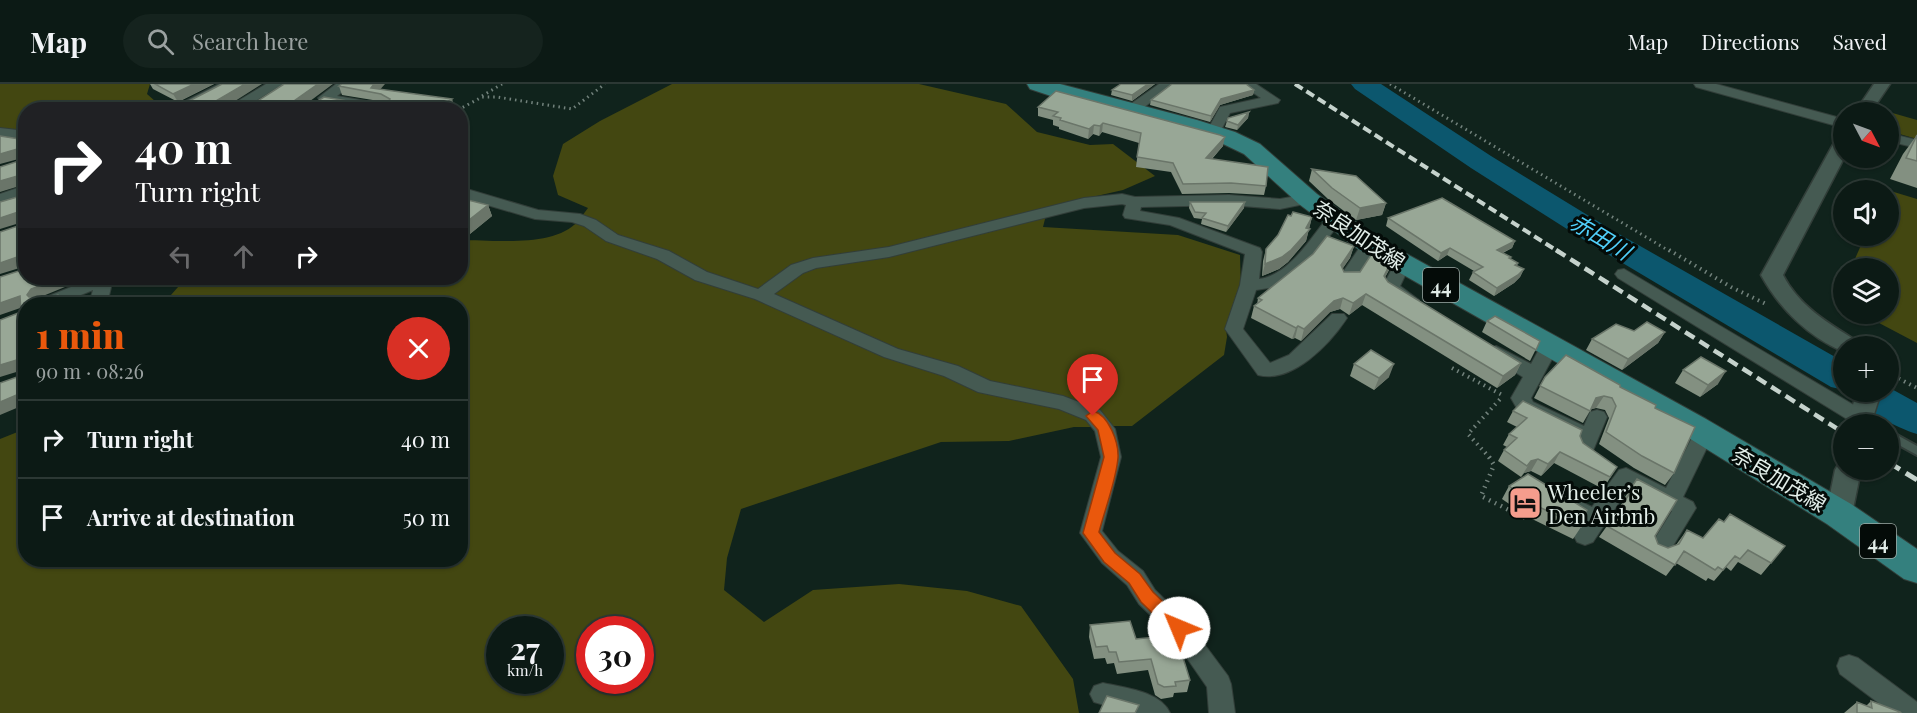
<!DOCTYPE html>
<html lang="en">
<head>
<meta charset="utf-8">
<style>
	body { margin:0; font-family:"Playfair Display","Noto Sans JP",serif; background:#15231e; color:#f1f3f6; height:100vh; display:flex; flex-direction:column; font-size:22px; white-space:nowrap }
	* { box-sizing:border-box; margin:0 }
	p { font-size:20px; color:#9aa1a0 }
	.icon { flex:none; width:33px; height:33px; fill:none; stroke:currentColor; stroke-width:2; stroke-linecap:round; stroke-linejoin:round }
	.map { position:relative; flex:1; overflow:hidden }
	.drawer { position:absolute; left:18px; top:213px; width:450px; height:270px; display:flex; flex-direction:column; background:#0c1a15; border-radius:24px; box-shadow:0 2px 4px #0004,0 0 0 2px #2c3834 }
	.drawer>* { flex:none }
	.guide { position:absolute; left:18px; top:18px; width:450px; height:183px; border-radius:24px; box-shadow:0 2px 4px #0004,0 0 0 2px #2c3834; background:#202124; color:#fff; overflow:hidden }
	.needle { width:39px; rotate:131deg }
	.buttons { position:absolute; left:1833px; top:18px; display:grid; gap:12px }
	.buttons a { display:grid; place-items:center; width:66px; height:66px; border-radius:50%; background:#0c1a15; box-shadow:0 2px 4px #0004,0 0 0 2px #2c3834; font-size:30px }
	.speed { position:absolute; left:486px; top:532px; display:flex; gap:12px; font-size:30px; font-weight:700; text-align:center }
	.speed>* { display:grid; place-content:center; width:78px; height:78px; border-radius:50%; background:#0c1a15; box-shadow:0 2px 4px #0004,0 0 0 2px #2c3834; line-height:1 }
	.speed small { font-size:15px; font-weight:400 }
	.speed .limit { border:9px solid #d22; background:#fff; color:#111 }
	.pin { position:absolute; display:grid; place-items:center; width:51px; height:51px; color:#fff; margin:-62px -26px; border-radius:50% 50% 50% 0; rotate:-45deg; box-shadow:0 0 6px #0007 }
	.pin .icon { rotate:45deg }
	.me { position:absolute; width:66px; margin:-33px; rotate:315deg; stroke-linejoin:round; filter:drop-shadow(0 0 4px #0008) }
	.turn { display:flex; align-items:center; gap:21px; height:126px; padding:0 18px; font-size:27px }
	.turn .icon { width:78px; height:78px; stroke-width:2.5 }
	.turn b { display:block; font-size:42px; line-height:51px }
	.lanes { display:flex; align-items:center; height:57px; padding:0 18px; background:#0003; justify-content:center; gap:30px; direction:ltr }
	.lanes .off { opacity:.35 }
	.round { display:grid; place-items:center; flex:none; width:63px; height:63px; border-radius:32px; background:#15231e }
	.headline { display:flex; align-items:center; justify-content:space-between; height:102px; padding:0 18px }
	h1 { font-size:36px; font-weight:800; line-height:45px; color:#ea580c }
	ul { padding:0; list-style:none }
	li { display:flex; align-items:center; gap:18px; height:78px; padding:0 18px; border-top:2px solid #2c3834 }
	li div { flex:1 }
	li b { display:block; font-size:22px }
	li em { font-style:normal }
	header { display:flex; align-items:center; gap:36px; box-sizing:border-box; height:84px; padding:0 30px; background:#0c1a15; border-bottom:2px solid #2c3834 }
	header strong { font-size:28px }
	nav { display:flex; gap:33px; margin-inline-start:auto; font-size:21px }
	.search { width:420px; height:54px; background:#15231e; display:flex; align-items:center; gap:15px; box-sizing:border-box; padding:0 21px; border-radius:33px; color:#9aa1a0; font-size:22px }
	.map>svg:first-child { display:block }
</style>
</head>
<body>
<header>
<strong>Map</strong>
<div class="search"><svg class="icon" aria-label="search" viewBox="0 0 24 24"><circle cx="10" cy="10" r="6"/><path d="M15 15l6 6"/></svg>Search here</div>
<nav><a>Map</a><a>Directions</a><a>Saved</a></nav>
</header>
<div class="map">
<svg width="1917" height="629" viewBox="0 0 1917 629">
	<rect width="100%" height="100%" fill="#10231c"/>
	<path fill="#434711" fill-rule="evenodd" d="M0,0H150L147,10L164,25L26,26L25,47L0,44Z
		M672,0H919L1006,20L1037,48L1090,61L1113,60L1155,92L1123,106L1048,123L1043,143L1178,151L1240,171L1241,207L1226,245L1227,253L1224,271L1132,342H1108L894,265L615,152L582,132L588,124L558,111L553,92L563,60L600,37Z
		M1889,28L1917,36V55L1889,47Z
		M1884,105L1917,115V259L1862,230H1888V184H1851L1865,152H1888V106H1883Z
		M578,137C746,208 916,278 1091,334L1097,343H1074L1009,357L941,358L741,425L727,474L724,506L764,538L813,506L899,500L967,507L1021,522L1073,595L1079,629H0V355L25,345L26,476H460V220H163L186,194H254L271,203L318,194H460L461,156C493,156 555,164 578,137ZM500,546H550V597H500ZM590,546H640V597H590Z"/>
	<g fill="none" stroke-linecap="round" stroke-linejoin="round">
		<path fill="#0c576e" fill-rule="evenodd" d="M1351,0H1381L1491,72L1612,146L1844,278V306L1831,303L1589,159L1471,84L1355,5Z
			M1888,303L1917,319V350C1897,344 1860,325 1849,308H1888Z"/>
		<g stroke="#323e39" stroke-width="4">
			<path id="service" d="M1888,346L1917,362V371L1888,355Z"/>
		</g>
		<g stroke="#323e39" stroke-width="2">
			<path id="minor" d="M219,0H237L187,26H168Z
				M266,0H283L241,26H223Z
				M336,0H352L337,12L384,20L391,24L368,26L320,17L318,14Z
				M1159,0H1175L1135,30H1125L1123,27L1125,24Z
				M1240,0H1256L1280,16L1278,19L1230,29L1218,52H1208L1206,49L1220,23L1261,14Z
				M1694,0H1716L1844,35V44L1696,3Z
				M0,44L26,47V55L0,52Z
				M1888,49L1917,56V64L1888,57Z
				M26,101V111L0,120V110Z
				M460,103L538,126L580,130L596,136L618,151L669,167L707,188L758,205L791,181L813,174L889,163L1084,114L1122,110L1135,113L1229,111L1280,115L1308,110L1314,112L1316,115L1314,118L1280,125L1229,121L1141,123L1140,127L1179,134L1260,164L1262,168L1259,195C1289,191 1310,155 1328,133H1340L1342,136L1308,180L1282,202L1256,206L1243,245L1270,279L1289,271L1332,230H1344L1347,234C1330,260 1292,300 1258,291L1225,245L1240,201L1245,170L1170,141L1125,134L1123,131L1126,121L1122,120L1084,124L889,173L816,184L803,189L774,210L898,265L958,282L990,297L1063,312L1100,326L1115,345L1121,373L1102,447L1118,467L1143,487L1155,506L1187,537L1228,592L1231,600L1235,629H1209L1207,603L1171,551L1139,520L1127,501L1102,479L1080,449L1101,373L1095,347L1086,336L1059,325L978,308L944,292L884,273L755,215L695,196L657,175L606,157L584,142L572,138L535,135L460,113Z
				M1370,156L1378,161L1357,194L1354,198H1342L1339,194L1364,157Z
				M1403,174L1409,175L1411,179L1400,202L1419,216L1416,220C1404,223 1390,213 1382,204L1395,179L1397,175Z
				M1624,185L1869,330L1872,335L1869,340H1855L1618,194L1615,190L1618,186Z
				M93,194H118L112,199L107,220H89L93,206L59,220H36L39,216Z
				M1550,256L1557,258L1559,262L1531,314L1533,318L1584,342L1590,328L1597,326L1604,328L1607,333L1592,369L1585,371L1578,369L1575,364L1578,356L1519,328L1511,314L1523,293L1489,272L1487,268L1489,264L1496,262L1531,280L1543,258Z
				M1704,342L1711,344L1714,349L1683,413L1693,418L1696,424L1668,470L1660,473L1652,470L1649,464L1672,427L1629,403L1593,458L1585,461L1577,458L1574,452L1582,438L1554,423L1551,417L1554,411L1562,409L1592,423L1619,386L1626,384L1666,404L1697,344Z
				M1849,571L1858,574L1917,618V629H1892L1840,590L1837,582L1840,574Z
				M1103,599C1125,604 1160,607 1170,629H1132L1094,618L1090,610L1094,602Z"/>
		</g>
		<g stroke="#323e39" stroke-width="3">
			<path id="tertiary" d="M1874,0H1890L1871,28H1855Z
				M1844,52V74L1783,191C1799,222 1828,239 1857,257L1860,262H1844V268C1808,253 1779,224 1761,191L1835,57L1838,53Z
				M1857,308H1881L1871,340H1847Z
				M1844,378V386H1861L1852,430L1848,437L1839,440L1830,437L1826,430L1835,386L1839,379Z"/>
		</g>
		<g stroke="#323e39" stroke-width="2">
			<path id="primary" d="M1027,0H1060L1197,36L1235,48L1260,60L1317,110L1376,153L1706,335L1851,420L1917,465V499L1904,495L1827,440L1684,351L1358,165L1299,120L1244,70L1219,58L1181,46L1069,18L1030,5Z"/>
		</g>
		<path stroke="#72827c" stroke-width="3" stroke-dasharray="1.5 4" stroke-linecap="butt" d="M1390,0L1671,168
			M482,12L502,0
			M458,26L482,13H497L572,25L605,0"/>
		<path stroke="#72827c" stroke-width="4" stroke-dasharray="1.5 4.5" stroke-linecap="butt" d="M1669,166L1731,203L1768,221
			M1452,284L1504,312
			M1888,289L1917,304
			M1490,374L1468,350L1502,313"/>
		<path stroke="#72827c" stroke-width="4.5" stroke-dasharray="1.5 5" stroke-linecap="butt" d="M1489,373L1494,381L1481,412L1525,434"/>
		<use href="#service" fill="#455a52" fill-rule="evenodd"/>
		<use href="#minor" fill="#455a52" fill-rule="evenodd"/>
		<use href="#tertiary" fill="#455a52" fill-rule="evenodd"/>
		<use href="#primary" fill="#34807e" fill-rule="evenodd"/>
		<path stroke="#c5d2cc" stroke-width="4" stroke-dasharray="9 4.5" stroke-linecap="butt" d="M1295,0L1559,168"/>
		<path stroke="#c5d2cc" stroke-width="4.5" stroke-dasharray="11 6" stroke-linecap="butt" d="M1556,166L1844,349"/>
		<path stroke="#c5d2cc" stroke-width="5" stroke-dasharray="14 7" stroke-linecap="butt" d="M1888,378L1917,396"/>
	</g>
	<path fill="#839081" d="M150,0H214L178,18L153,5Z
		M1121,0H1155L1132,17L1111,11L1112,6Z
		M339,2L381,5L455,23L452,26H176L189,20L187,18L230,20H365L385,18L342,11Z
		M1254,6L1253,11L1220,21L1210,38L1150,21L1151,16Z
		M1038,23L1223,62L1212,75L1266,102L1264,111L1229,109L1182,110L1171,88L1136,83L1139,59L1102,48L1099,52L1093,50L1088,55L1059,45V43L1053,41V36L1038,32Z
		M1249,28L1248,34L1237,46L1225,43L1227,37Z
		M1917,51V104L1890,95L1903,70Z
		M1312,85L1386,119L1382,131L1356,136L1328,115L1309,97Z
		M460,114L488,121L492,132L465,154L460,153Z
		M1190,118L1244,124L1226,148L1201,140L1202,135L1194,134L1189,124Z
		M1291,132L1312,133L1306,157L1288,178L1279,185L1262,192L1263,177L1266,165L1278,151Z
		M1388,134L1515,157L1512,164L1503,169L1510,175L1518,179L1517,182L1524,185L1520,193L1514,199L1494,212L1469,196L1473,188L1474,187L1447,171L1438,177L1386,142Z
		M1354,162L1350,174L1342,185L1344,188L1389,186L1385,193L1388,198L1521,279L1515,291L1497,304L1362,221L1349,231L1340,225L1330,228L1301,257L1295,254L1292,255L1251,234L1254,222L1257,221L1258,214Z
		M1487,237L1540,257L1530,277L1482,248Z
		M1634,247L1665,248L1658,259L1622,286L1586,266L1592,255Z
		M1354,280L1389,293L1374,306L1350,292Z
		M1683,286L1718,300L1700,313L1675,299Z
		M1545,293L1620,303L1655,324L1674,389L1665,401L1634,384L1599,360L1609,334L1605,326L1596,324L1591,325L1583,339L1534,314Z
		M1513,327L1580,352L1583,359L1617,383L1603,405L1554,379L1541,392L1531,387L1524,389L1521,393L1498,377L1504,366L1507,363L1503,361L1509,350L1517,343L1507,338Z
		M1637,395L1658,460L1668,464L1676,461L1687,446L1703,454L1719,435L1771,479L1761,491L1738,478L1731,487L1726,483L1714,497L1708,494L1706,497L1676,479L1666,492L1599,453L1625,417L1623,416Z
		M1509,402L1580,439L1581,443L1573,455L1528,433L1502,415Z
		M1090,541L1136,555L1190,596L1187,608L1174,609L1173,613L1161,615L1155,611L1148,586L1117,590L1114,579L1107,580L1105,574L1094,575L1089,553Z
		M1871,617L1901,629H1844L1857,618L1866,622Z"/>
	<path fill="#6a7569" d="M194,0H214L178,18L173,10Z
		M245,0H262L221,26L216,17Z
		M318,0H333L298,26L294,17Z
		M374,0H385L377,9L371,4Z
		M1148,0H1155L1132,17V11Z
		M1254,6L1253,11L1220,21L1210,38L1211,32L1221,15Z
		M452,15L455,23L452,26H435Z
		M1249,28L1248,34L1237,46L1238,41Z
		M1103,39L1102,48L1099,52L1100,42Z
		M1094,41L1093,50L1088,55L1089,45Z
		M1225,53L1223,62L1204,83L1206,74Z
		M21,64L26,73L0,80V70Z
		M21,91L26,100L0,108V97Z
		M1245,118L1244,124L1226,148L1228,142Z
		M1386,119L1382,131L1356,136L1360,124Z
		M488,121L492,132L465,154L460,143Z
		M21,127L26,137L0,145V134Z
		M1312,133L1306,157L1288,178L1279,185L1262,192L1265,180L1306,144Z
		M1515,157L1512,164L1493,173L1497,166Z
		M1354,162L1350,174L1337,193L1341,181Z
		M1450,164L1447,171L1438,177L1441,169Z
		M20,172L26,182L0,190V179Z
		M1393,174L1389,186L1380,203L1384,192Z
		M1524,185L1520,193L1514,199L1494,212L1497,204Z
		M59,194H87L38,214L34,220L27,211L31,205Z
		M1366,210L1362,221L1349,231L1353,219Z
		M20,212L26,222L0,231V219Z
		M1343,214L1340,225L1330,228L1301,257L1304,245L1334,217Z
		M1298,242L1295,254L1292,255L1296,244Z
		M1665,248L1658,259L1622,286L1628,275Z
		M20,275L26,285L0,293V281Z
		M1521,279L1515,291L1497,304L1503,292Z
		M1394,280L1389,293L1374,306L1379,294Z
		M1726,287L1718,300L1700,313L1708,301Z
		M26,307V320L0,331V318Z
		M1604,312L1596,324L1589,326L1596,314Z
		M1560,368L1554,379L1541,392L1548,380Z
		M1538,375L1531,387L1524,389L1521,393L1531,377Z"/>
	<path fill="#98a796" stroke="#6a7569" stroke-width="1.5" d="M155,0H194L173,10Z
		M222,0H245L216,17L219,20H253L284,0H318L294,17L296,20H313L324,13L365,20L388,18L390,15L381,10L339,2L342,0H374L371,4L452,15L435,26H176L191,20L187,18Z
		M1121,0H1148L1132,11L1112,6Z
		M1172,0H1246L1254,6L1221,15L1211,32L1151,16Z
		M1056,7L1220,51L1225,53L1206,74L1268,83L1266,102L1231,99L1183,100L1173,79L1137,73L1141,49L1103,39L1100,42L1094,41L1089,45L1060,36L1061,34L1053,32L1058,28L1038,23Z
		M1249,28L1238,41L1227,37L1228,34Z
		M1917,51V77L1906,74Z
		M0,52L26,56V194H59L31,205L27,211L29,213H52L58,211L67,220H26V307L0,318V299L20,292V275L0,281V236L21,228L20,212L0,219V193L22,186L20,172L0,179V148L21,141V127L0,134V118L21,112V91L0,97V83L22,76L21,64L0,70Z
		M1312,85L1356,92L1386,119L1360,124L1332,104Z
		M460,114L488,121L460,143Z
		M1442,114L1515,157L1497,166L1511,173L1509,174L1518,179L1515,181L1524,185L1518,191L1497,204L1473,188L1483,183L1450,164L1441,169L1388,134Z
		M1190,118H1245L1228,142L1202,134L1206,129L1195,128Z
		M1293,128L1312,133L1306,144L1310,145L1291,166L1282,173L1265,180L1266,165L1278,151L1288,131L1291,132Z
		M1327,152L1354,162L1341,181L1344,188H1360L1373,168L1393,174L1384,192L1388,198L1521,279L1503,292L1366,210L1353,219L1343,214L1334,217L1304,245L1298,242L1296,244L1254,222L1262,216L1258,214L1313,170Z
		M1495,232L1540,257L1536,266L1487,237Z
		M1647,238L1665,248L1628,275L1592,255L1616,240L1634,247Z
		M1371,266L1394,280L1379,294L1354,280Z
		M1566,271L1620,301V303L1656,321L1655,324L1695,343L1674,389L1642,372L1606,348L1616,322L1612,314L1604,312L1596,314L1590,327L1540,302L1545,293Z
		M1701,273L1726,287L1708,301L1683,286Z
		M1523,317L1582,346L1580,352L1583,359L1617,383L1610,393L1560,368L1548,380L1538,375L1531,377L1527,382L1504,366L1517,354L1509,350L1527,334L1513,327Z
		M1528,390L1587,426L1580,439L1581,443L1535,421L1509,402Z
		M1637,395L1677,416L1655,452L1658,460L1668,464L1679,460L1687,446L1703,454L1719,435L1724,438L1730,430L1785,462L1771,479L1748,466L1740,475L1735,472L1723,486L1718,483L1715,486L1684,467L1675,481L1607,442L1633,405L1631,404Z
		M1130,537L1136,555L1176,551L1190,596L1175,598L1176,602L1164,603L1158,600L1151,575L1119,578L1116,568H1109L1107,562L1096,563L1090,541Z
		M1107,612L1139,621L1135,629H1099Z
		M1871,617L1900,628L1901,629H1857V618L1872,624Z"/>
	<path fill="#ea580c" stroke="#983908" stroke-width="1.5" d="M1093,327C1109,331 1119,359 1118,374C1116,397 1105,425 1099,448L1115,469L1140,490L1153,508L1185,539L1187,544L1185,549L1179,551L1173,549L1141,518L1129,499L1104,478L1083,449L1104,373L1098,346L1086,332Z"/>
	<defs>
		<g id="hotel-square" transform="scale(1.725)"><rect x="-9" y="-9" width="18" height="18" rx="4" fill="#f59d8d" stroke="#040b08"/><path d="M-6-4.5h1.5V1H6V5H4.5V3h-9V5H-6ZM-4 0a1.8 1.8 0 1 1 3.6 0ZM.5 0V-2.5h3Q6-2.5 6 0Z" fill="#111"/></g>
	</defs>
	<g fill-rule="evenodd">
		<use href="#hotel-square" x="1525" y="419"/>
	</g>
	<g text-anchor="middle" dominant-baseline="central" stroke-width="6" stroke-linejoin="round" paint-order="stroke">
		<g fill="#040b08" stroke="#9faaa6" stroke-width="1.5">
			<rect x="1423" y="184" width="36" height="34" rx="4.5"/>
			<rect x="1860" y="440" width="36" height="34" rx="4.5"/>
		</g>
		<g font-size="20" font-weight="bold" fill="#e2eee9">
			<text x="1441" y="201">44</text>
			<text x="1878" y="457">44</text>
		</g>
		<g font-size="21" fill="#e2eee9" stroke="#040b08">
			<text transform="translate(1360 150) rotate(34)">奈良加茂線</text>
			<text transform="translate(1780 394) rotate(31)">奈良加茂線</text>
		</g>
		<g font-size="21" fill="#e2eee9" stroke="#040b08" text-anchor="start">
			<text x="1548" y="407">Wheeler’s<tspan x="1548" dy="24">Den Airbnb</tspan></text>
		</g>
		<g font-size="22" font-style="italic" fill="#50cffa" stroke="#040b08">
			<text transform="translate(1601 152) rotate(31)">赤田川</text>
		</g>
	</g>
</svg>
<div class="buttons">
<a><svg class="needle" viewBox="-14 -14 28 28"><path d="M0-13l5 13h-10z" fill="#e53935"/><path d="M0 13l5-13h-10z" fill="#9aa1a0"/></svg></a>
<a><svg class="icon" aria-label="sound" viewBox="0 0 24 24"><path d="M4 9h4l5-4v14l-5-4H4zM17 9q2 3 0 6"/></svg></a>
<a><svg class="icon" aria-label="layers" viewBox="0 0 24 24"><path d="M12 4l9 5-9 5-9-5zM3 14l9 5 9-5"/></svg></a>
<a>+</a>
<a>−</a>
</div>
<div class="speed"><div>27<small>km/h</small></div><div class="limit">30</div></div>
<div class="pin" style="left:1093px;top:332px;background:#d93025"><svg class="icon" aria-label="arrive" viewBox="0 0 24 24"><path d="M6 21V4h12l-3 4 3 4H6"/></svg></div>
<svg class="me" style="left:1179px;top:544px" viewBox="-20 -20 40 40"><circle r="19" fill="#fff"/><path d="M0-13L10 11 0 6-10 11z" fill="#ea580c"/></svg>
<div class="guide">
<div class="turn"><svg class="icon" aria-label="right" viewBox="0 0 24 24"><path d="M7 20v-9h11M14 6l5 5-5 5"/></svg><div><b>40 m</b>Turn right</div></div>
<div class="lanes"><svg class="icon off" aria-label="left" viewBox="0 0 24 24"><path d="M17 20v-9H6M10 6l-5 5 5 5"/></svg><svg class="icon off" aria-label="ahead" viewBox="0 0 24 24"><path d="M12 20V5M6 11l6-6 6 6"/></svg><svg class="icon" aria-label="right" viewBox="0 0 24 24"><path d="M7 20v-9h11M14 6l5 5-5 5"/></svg></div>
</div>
<section class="drawer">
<div class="headline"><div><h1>1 min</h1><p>90 m · 08:26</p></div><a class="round" style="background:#d93025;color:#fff"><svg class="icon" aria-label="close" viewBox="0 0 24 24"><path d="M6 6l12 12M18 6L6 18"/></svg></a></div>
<ul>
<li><svg class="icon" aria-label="right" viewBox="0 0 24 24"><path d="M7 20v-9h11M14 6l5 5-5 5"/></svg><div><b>Turn right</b></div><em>40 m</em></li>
<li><svg class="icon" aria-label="arrive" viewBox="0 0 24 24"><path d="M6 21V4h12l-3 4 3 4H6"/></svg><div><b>Arrive at destination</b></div><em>50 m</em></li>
</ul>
</section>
</div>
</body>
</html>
